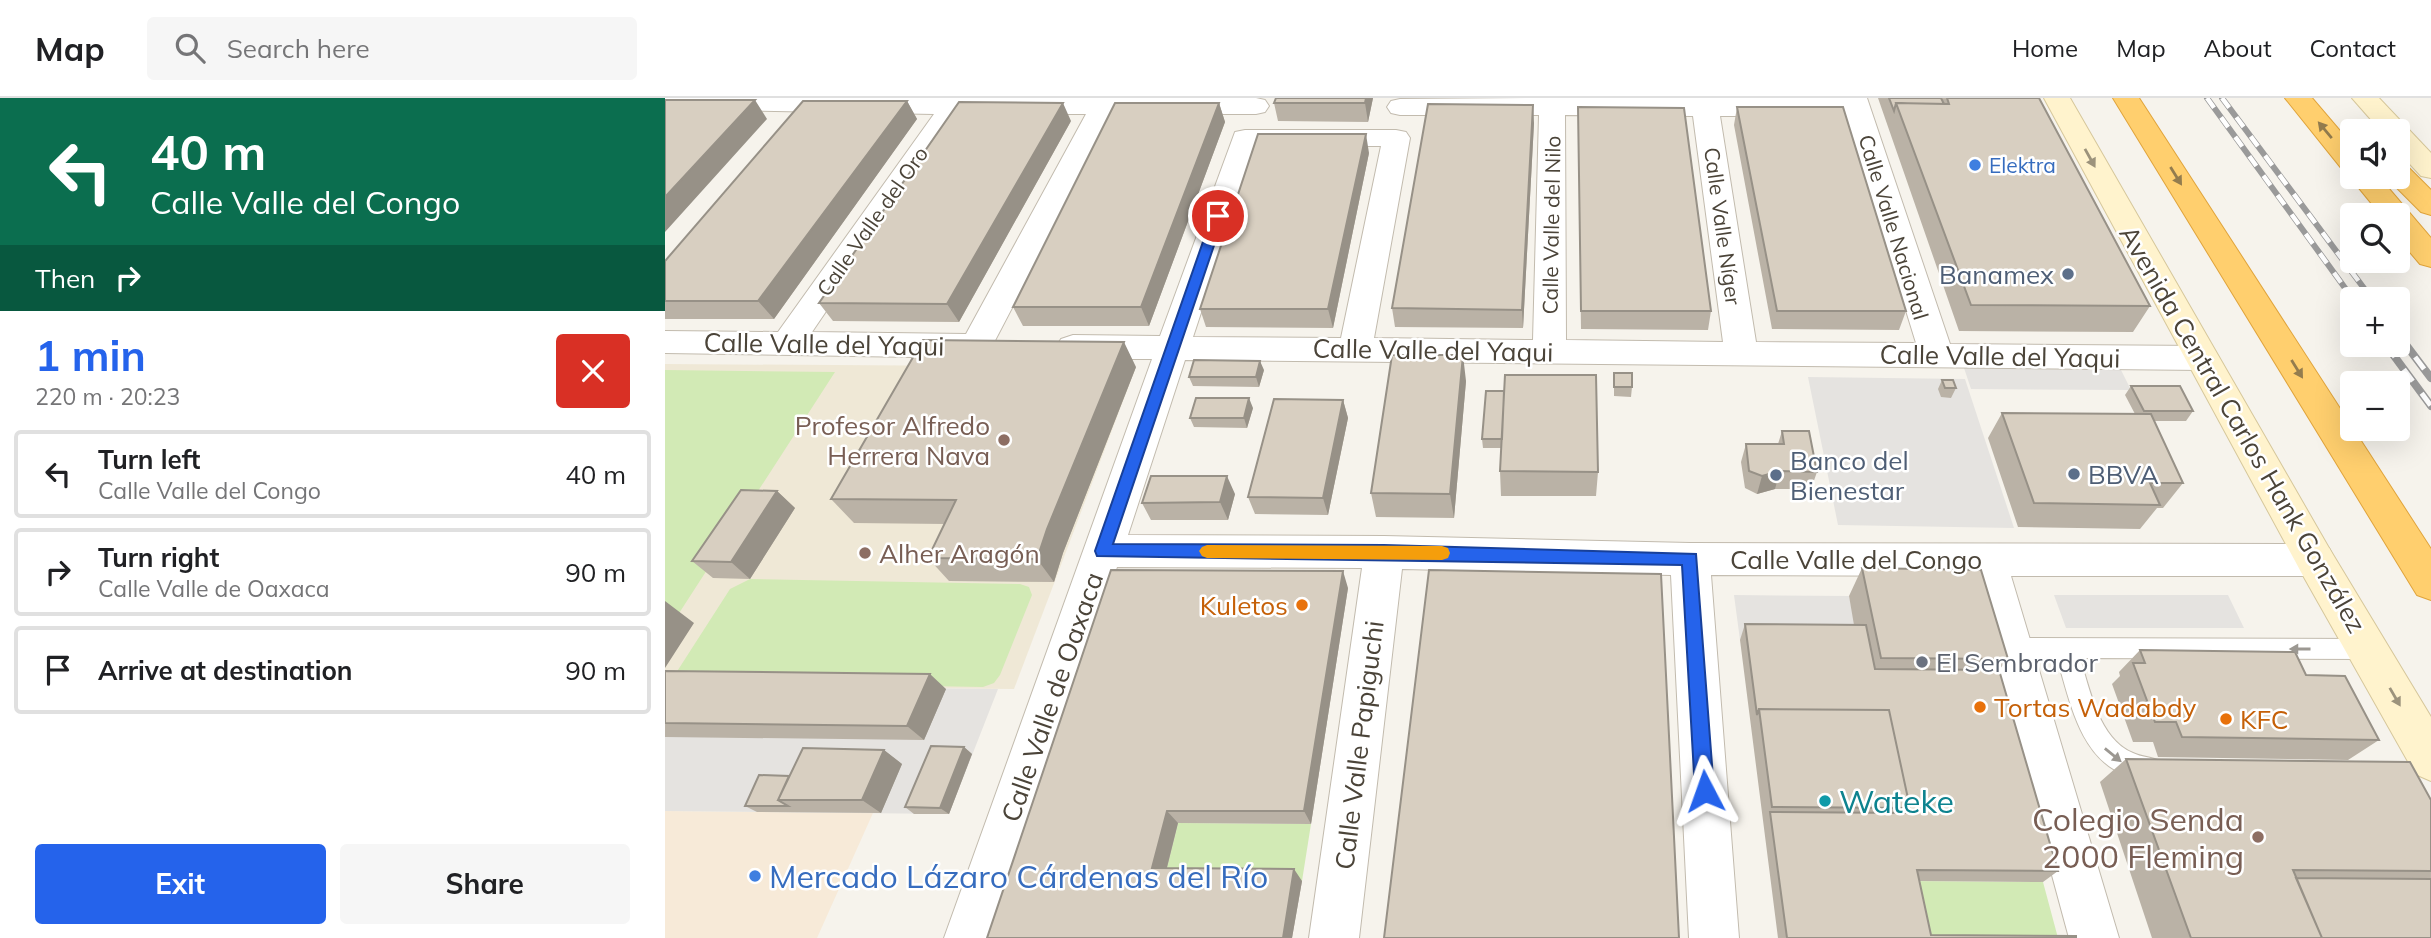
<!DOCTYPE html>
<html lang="en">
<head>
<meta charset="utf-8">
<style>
	body { margin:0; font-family:Mulish,sans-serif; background:#f6f6f6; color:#202124; height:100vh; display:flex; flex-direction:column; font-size:26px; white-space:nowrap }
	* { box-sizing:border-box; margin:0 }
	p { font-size:23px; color:#757577 }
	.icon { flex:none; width:38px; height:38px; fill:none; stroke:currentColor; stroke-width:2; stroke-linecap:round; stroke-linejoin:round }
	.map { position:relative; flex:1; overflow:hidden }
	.sheet { display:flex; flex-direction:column; background:#fff; width:665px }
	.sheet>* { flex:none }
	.hud { background:#0b6e4f; color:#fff; overflow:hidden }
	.buttons { position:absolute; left:1675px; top:21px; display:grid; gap:14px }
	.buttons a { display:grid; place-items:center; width:70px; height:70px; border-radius:7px; background:#fff; box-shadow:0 7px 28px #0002; font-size:35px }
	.pin { position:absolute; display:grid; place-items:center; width:60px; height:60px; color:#fff; margin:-30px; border:4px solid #fff; border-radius:50%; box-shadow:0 2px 7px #0007 }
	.me { position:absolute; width:77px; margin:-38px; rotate:356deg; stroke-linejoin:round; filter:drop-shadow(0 0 5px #0008) }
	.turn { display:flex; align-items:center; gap:24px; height:147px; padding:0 35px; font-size:32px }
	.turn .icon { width:91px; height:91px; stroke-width:2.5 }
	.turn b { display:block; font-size:49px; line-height:60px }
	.then { display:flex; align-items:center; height:66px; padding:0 35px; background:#0003; gap:14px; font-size:26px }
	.round { display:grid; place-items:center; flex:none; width:74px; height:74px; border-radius:7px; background:#f6f6f6 }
	.headline { display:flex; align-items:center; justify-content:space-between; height:119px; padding:0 35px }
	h1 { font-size:42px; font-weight:700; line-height:52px; color:#2563eb }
	.cta { display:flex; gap:14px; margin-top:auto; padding:14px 35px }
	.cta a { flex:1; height:80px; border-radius:7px; background:#2563eb; color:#fff; font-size:28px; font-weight:700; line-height:80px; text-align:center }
	.cta a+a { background:#f6f6f6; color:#202124 }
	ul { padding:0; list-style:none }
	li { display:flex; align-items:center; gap:21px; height:88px; margin:0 14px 10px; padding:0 21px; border:4px solid #e0e0e0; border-radius:7px }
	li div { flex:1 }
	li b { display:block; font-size:26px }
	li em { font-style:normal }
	header { display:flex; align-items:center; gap:42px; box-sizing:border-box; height:98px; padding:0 35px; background:#fff; border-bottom:2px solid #e0e0e0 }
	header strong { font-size:33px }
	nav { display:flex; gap:38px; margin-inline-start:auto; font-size:24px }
	.search { width:490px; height:63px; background:#f6f6f6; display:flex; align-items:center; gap:18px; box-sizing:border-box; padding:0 24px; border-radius:7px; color:#757577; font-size:26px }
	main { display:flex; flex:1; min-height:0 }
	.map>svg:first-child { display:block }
</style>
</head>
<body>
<header>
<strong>Map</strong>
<div class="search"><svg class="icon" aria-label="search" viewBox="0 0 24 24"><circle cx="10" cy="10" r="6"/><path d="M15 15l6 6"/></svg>Search here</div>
<nav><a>Home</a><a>Map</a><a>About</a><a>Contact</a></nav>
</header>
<main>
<section class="sheet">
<div class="hud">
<div class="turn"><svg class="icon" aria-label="left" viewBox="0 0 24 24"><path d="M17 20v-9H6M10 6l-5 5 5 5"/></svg><div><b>40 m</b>Calle Valle del Congo</div></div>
<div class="then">Then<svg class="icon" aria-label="right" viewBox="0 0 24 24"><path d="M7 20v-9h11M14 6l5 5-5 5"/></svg></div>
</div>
<div class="headline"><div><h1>1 min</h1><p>220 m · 20:23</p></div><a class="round" style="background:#d93025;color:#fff"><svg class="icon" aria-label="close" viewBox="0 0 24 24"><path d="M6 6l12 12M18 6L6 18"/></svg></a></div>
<ul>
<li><svg class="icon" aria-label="left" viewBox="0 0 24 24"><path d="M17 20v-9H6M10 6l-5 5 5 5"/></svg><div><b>Turn left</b><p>Calle Valle del Congo</p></div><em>40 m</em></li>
<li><svg class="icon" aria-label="right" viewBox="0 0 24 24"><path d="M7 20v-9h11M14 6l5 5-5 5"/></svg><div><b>Turn right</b><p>Calle Valle de Oaxaca</p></div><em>90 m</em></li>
<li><svg class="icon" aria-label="arrive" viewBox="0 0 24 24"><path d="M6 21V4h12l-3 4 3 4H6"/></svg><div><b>Arrive at destination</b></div><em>90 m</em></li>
</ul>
<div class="cta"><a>Exit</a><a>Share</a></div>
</section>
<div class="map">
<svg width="1766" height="840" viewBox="0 0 1766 840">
	<rect width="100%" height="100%" fill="#f6f3ec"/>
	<path fill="#f7ead8" d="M0,713L92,714L208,715L152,840H0Z"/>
	<path fill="#efe8d6" d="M0,266L471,269L349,591L0,588Z"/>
	<path fill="#d2eab5" d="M0,272L170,274L9,523H0Z
		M85,481L355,486L364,489L367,497L335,577L329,585L318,589L21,584L11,575L65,491Z
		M513,725L646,726L637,783L499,781Z
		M1241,783L1378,784L1393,840H1253Z"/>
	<path fill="#e5e3e0" d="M1299,270L1456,272L1466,292L1306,291Z
		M1143,279L1300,281L1349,430L1173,427Z
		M1069,497L1184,498L1193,542H1075Z
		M1389,497H1563L1579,530H1401Z
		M0,588L333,591L284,716L0,713Z"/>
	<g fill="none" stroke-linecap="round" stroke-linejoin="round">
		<g stroke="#c2bbae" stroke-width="2">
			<path id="lane" d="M1344,540L1703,541L1711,544L1715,551L1711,558L1703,561L1415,560C1425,592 1434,641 1468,655C1476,659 1486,659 1495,663L1499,671L1495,679C1484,684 1474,682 1463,678C1415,662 1405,603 1392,560H1344L1336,557L1332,550L1336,543Z"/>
		</g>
		<g stroke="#c2bbae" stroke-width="2">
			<path id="street" d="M0,0H591L600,2L604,8L600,14L591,16H448L323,256L311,260L0,255V233L113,234L269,16L0,11ZM295,16H421L301,236L147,234Z
				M874,0H1202L1285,246L1537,248L1549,252L1554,260L1549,268L1537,272L520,262L463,437L719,438L1025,445L1650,446L1664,450L1670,462L1664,474L1650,478H1346L1454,840H1404L1306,478L1046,477L1074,840H1024L1006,477L737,471L694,840H644L697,470L452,469L329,840H279L487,261H408L396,257L391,249L396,241L408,237L495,238L570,34L580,32H731L741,34L745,40L709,240L868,242L874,17H735L726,15L722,9L726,3L735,1ZM900,17L1028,18L1058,244L901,242ZM1055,18H1181L1251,245L1091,244ZM591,48H716L676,240L528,239Z"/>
		</g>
		<g stroke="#d6c79b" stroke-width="2">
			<path id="secondary" d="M1379,0H1405L1664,450L1766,619V683L1750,676L1636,474Z
				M1687,0H1714L1766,55V80L1756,78L1732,52V33H1716Z"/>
		</g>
		<g stroke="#e0a43c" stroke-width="2">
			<path id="highway" d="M1448,0H1474L1766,451V502L1752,497Z
				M1620,0H1647L1687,47V73L1677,71Z
				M1732,66L1742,68L1766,92V117L1756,114L1721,79H1732Z
				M1687,76V79H1714L1766,140V169L1755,166L1732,139V117H1716L1685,79Z"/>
		</g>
		<use href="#lane" fill="#fff" fill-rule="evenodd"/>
		<use href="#street" fill="#fff" fill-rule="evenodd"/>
		<use href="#secondary" fill="#fff3cd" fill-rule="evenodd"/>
		<use href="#highway" fill="#ffcf6e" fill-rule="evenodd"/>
		<g stroke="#9a9a9a" stroke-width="6">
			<path id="rail-far1" d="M1542,0L1688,201
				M1557,0L1707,201"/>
		</g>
		<g stroke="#9a9a9a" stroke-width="8">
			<path id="rail" d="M1732,235L1766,280
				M1721,247L1766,308"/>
		</g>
		<use href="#rail-far1" stroke="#fff" stroke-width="4.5" stroke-dasharray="12" stroke-linecap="butt"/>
		<use href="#rail" stroke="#fff" stroke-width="5" stroke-dasharray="15" stroke-linecap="butt"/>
	</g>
	<path fill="#bab2a6" d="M708,0L703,24L613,23L609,5Z
		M1213,0H1374L1485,208L1468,234L1294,233Z
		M242,3L252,21L109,221H0V163Z
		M554,5L560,24L484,228H358L348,209Z
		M913,9L1046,213L1043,232L916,231Z
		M1072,9L1241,213L1234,232L1107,231L1069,27Z
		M406,23L294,224L168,223L154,205Z
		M869,25L858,230L730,229L727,210Z
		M704,55L668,230L541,229L535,211Z
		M471,269L398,455L389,484L284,483L263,460L280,426L189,425L166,401Z
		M599,272L594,289L528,288L524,279Z
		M949,275L967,289L966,299L949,298Z
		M1277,282L1291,290L1286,300L1276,299L1273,291Z
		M801,283L789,420L711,419L706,395Z
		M1466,288L1528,313L1521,323H1488L1518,385L1498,410H1492L1475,431L1353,429L1323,340L1337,315L1470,316L1460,297Z
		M839,293L933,374L931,398H836L835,373L836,350H818L817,341Z
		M678,302L683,320L663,417L590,416L583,399Z
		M588,310L582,330L529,329L525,320Z
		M1117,333L1152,374L1146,391H1110L1092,396L1080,390L1076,364L1081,346H1113Z
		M112,393L130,410L85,481L48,480L27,463Z
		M570,396L563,422H486L477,405Z
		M1197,470L1343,561L1334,572L1393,773L1378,784L1254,783L1266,837L1411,840H1113L1075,542L1080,526L1189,527L1184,498Z
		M683,490L646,726L513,725L502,770L637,783L627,840H322Z
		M1475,552L1641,577L1714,642L1683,662L1493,659L1488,644H1468L1447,586L1455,578L1454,574Z
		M0,573L281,591L259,642L0,639Z
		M299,649L307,656L284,716H249L240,709Z
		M219,652L237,666L216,715L92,714L80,708L124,678Z
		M1461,661L1766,702V840H1487L1435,684Z"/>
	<path fill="#979187" d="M701,0H708L703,24L700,5Z
		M90,2L102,21L0,134V99Z
		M242,3L252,21L109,221L93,203Z
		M398,5L406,23L294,224L282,206Z
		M554,5L560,24L484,228L476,209Z
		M868,7L869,25L858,230L857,212Z
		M701,36L704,55L668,230L663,211Z
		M459,244L471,269L398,455L389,484L372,461L382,431Z
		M798,257L801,283L789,420L785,396Z
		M595,263L599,272L594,289L591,279Z
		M584,300L588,310L582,330L579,320Z
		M678,302L683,320L663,417L658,400Z
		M1115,373L1110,391L1092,396L1097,378Z
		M562,378L570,396L563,422L555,404Z
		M112,393L130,410L85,481L66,464Z
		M678,473L683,490L646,726L639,713Z
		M0,503L29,525L0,570Z
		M265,576L281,591L259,642L242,628Z
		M299,649L307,656L284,716L275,710Z
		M219,652L237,666L216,715L197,702Z
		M502,713L513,725L499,781L487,770Z
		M629,771L637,783L627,840H618Z"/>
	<path fill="#d8cfc1" stroke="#979187" stroke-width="2" d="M611,0H701L700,5H609Z
		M1224,0H1276L1279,6L1231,5L1229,13Z
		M1282,0H1374L1485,208L1306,207L1231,5L1284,6Z
		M0,2H90L0,99Z
		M138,3H242L93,203H0V163Z
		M294,4L398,5L282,206L154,205Z
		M450,5H554L476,209H348Z
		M763,6L868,7L857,212L727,210Z
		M913,9L1019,10L1046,213H916Z
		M1072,9H1178L1241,213H1112Z
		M593,36H701L663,211H535Z
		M258,242L459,244L382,431L372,461L263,460L291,402L166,401Z
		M727,257H798L785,396L706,395Z
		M529,262L595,263L591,279H524Z
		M949,275H967V289H949Z
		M840,277H931L933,374L835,373Z
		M1277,282H1288L1291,290H1280Z
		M1466,288H1515L1528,313H1479Z
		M821,293H839L837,341H817Z
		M531,300H584L579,320H525Z
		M609,301L678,302L658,400L583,399Z
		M1337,315L1486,316L1518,385H1485L1495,407L1369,405Z
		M1117,333H1144L1152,374L1115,373L1097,378L1084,373L1081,346H1119Z
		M486,378H562L555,404L477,405Z
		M76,392L112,393L66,464L27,463Z
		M1197,470L1316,472L1343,561L1216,560Z
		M446,472L678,473L639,713H502L487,770L629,771L618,840H322Z
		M764,472L996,476L1014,840H719Z
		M1080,526L1201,527L1210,571L1334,572L1393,773L1252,772L1266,837L1411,838V840H1122L1105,714L1240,715L1245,710L1224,612L1094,611L1092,617Z
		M1475,552L1630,554L1641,577L1680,578L1714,642L1517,639L1511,624H1490L1468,565H1480Z
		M0,573L265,576L242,628L0,625Z
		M1094,611L1224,612L1245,710L1107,709Z
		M266,648L299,649L275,710L240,709Z
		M138,650L219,652L197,702H113Z
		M1461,661L1745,664L1766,702V773L1628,772L1657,840H1526Z
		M94,677L124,678L113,702L123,708H80Z
		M1631,780L1766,781V840H1657Z"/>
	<defs><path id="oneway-solid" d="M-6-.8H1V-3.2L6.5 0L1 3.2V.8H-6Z" transform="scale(1.75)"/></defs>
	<g fill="#937c4e">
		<use href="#oneway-solid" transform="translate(1660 32) rotate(-130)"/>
		<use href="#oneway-solid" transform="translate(1511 78) rotate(58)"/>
		<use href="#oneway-solid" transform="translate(1632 271) rotate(58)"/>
	</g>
	<g fill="#9c937c">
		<use href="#oneway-solid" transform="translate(1425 60) rotate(61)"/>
		<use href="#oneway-solid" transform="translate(1730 599) rotate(60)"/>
	</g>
	<g fill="#9c9892">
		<use href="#oneway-solid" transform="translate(1635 551) rotate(180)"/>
		<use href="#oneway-solid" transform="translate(1448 657) rotate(39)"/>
	</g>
	<path fill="#2563eb" stroke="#184099" stroke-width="2" d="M553,115L559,118L448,446L719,447L1031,456L1049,693L1047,699L1040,702L1033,699L1030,693L1017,467L432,458L430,453L547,118Z"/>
	<path fill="#f59e0b" d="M542,447L777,448L783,450L785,455L783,460L777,462L542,460L537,458L534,453L537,449Z"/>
	<g fill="#3f7fe0" stroke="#fff" stroke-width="2.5">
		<circle cx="1310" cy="67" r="7"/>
		<circle cx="90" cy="778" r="7"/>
	</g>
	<g fill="#5c6f8a" stroke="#fff" stroke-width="2.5">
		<circle cx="1403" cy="176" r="7"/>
		<circle cx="1409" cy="376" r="7"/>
		<circle cx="1111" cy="377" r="7"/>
	</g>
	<g fill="#8d6e63" stroke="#fff" stroke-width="2.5">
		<circle cx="339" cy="342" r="7"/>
		<circle cx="200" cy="455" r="7"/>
		<circle cx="1593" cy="739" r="7"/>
	</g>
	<g fill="#e8710a" stroke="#fff" stroke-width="2.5">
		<circle cx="637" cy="507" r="7"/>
		<circle cx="1315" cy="609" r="7"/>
		<circle cx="1561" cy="621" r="7"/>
	</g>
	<circle fill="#6b7280" stroke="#fff" stroke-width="2.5" cx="1257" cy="564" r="7"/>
	<circle fill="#0f9aa8" stroke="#fff" stroke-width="2.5" cx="1160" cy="703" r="7"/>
	<g text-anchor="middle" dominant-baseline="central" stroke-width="5" stroke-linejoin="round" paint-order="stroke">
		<g font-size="21" fill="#366cbe" stroke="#fff" text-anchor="start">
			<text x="1324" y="67">Elektra</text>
		</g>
		<g font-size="21" fill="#4b4439" stroke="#fff">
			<text transform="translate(207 123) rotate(-55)">Calle Valle del Oro</text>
			<text transform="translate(886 127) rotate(-89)">Calle Valle del Nilo</text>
			<text transform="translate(1058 128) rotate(82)">Calle Valle Níger</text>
			<text transform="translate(1229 129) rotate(73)">Calle Valle Nacional</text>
		</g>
		<g font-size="26" fill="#4e5e75" stroke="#fff" text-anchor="start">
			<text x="1389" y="176" text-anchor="end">Banamex</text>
			<text x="1125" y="362">Banco del<tspan x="1125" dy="30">Bienestar</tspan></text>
			<text x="1423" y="376">BBVA</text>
		</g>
		<g font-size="26" fill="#4b4439" stroke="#fff">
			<text transform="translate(159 246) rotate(1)">Calle Valle del Yaqui</text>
			<text transform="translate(768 252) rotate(1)">Calle Valle del Yaqui</text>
			<text transform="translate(1335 258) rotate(1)">Calle Valle del Yaqui</text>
			<text transform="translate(1578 331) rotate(60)">Avenida Central Carlos Hank González</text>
			<text x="1191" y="461">Calle Valle del Congo</text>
			<text transform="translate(387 599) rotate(-71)">Calle Valle de Oaxaca</text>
			<text transform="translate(694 647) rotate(-83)">Calle Valle Papiguchi</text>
		</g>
		<g font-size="26" fill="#785e54" stroke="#fff" text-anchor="end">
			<text x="325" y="327">Profesor Alfredo<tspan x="325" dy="30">Herrera Nava</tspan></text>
			<text x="214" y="455" text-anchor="start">Alher Aragón</text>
		</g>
		<g font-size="26" fill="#c56008" stroke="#fff" text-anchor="start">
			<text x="623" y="507" text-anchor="end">Kuletos</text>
			<text x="1329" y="609">Tortas Wadabdy</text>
			<text x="1575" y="621">KFC</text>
		</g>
		<g font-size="26" fill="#5b616d" stroke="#fff" text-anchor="start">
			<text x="1271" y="564">El Sembrador</text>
		</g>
		<g font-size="32" fill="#0d838f" stroke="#fff" text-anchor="start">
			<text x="1174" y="703">Wateke</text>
		</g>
		<g font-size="32" fill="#785e54" stroke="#fff" text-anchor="end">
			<text x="1579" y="721">Colegio Senda<tspan x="1579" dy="37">2000 Fleming</tspan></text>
		</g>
		<g font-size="32" fill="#366cbe" stroke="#fff" text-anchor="start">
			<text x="104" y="778">Mercado Lázaro Cárdenas del Río</text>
		</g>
	</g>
</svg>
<div class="buttons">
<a><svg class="icon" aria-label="sound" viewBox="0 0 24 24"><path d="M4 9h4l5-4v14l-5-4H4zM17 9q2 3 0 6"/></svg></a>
<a><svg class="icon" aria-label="search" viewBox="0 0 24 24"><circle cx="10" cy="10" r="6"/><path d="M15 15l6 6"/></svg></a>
<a>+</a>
<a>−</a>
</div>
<div class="pin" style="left:553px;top:118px;background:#d93025"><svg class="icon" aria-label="arrive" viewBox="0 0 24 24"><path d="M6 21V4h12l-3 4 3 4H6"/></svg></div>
<svg class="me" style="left:1040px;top:693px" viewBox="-20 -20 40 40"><path d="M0-17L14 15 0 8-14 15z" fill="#2563eb" stroke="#fff" stroke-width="4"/></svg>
</div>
</main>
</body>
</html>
